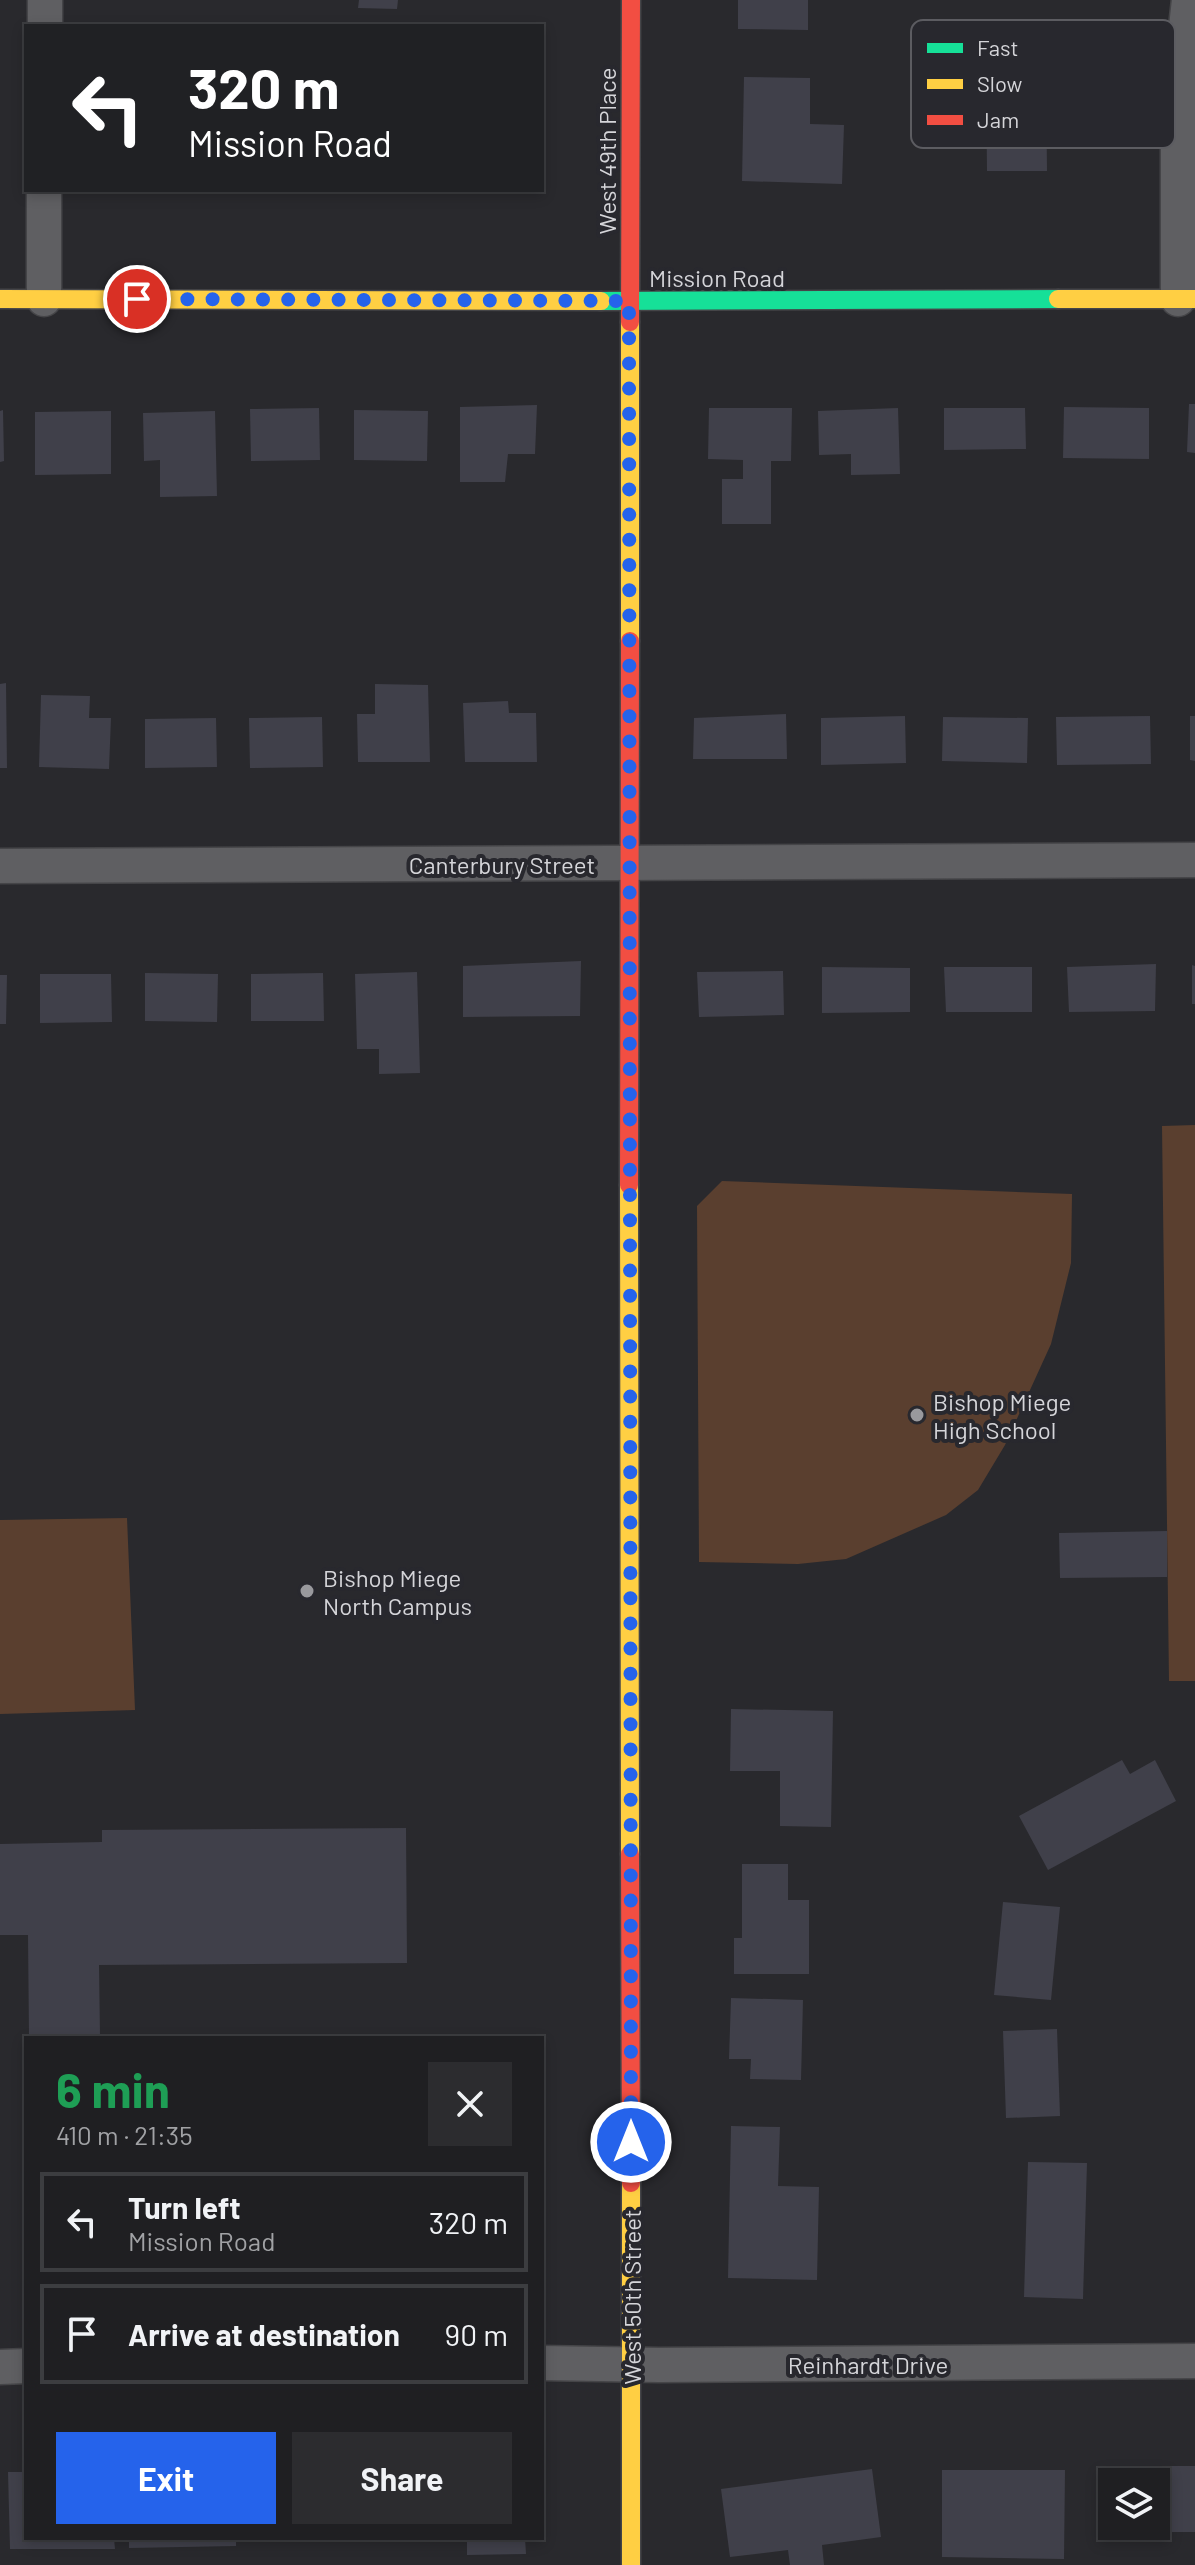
<!DOCTYPE html>
<html lang="en">
<head>
<meta charset="utf-8">
<style>
	body { margin:0; font-family:Barlow,sans-serif; background:#2c2c2f; color:#f1f3f6; height:100vh; display:flex; flex-direction:column; font-size:30px; white-space:nowrap }
	* { box-sizing:border-box; margin:0 }
	p { font-size:26px; color:#a1a2a5 }
	.icon { flex:none; width:44px; height:44px; fill:none; stroke:currentColor; stroke-width:2; stroke-linecap:round; stroke-linejoin:round }
	.map { position:relative; flex:1; overflow:hidden }
	.details { position:absolute; left:24px; top:2036px; width:520px; height:504px; display:flex; flex-direction:column; background:#1f1f22; border-radius:0px; box-shadow:0 4px 12px #0003,0 0 0 2px #3c3d40 }
	.details>* { flex:none }
	.guide { position:absolute; left:24px; top:24px; width:520px; height:168px; border-radius:0px; box-shadow:0 4px 12px #0003,0 0 0 2px #3c3d40; background:#202124; color:#fff; overflow:hidden }
	.fabs { position:absolute; left:1098px; top:2468px; display:grid; gap:16px }
	.fabs a { display:grid; place-items:center; width:72px; height:72px; border-radius:0px; background:#1f1f22; box-shadow:0 4px 12px #0003,0 0 0 2px #3c3d40; font-size:40px }
	.pin { position:absolute; display:grid; place-items:center; width:68px; height:68px; color:#fff; margin:-34px; border:4px solid #fff; border-radius:50%; box-shadow:0 2px 8px #0007 }
	.me { position:absolute; width:88px; margin:-44px; rotate:0deg; stroke-linejoin:round; filter:drop-shadow(0 0 6px #0008) }
	.turn { display:flex; align-items:center; gap:28px; height:168px; padding:0 32px; font-size:36px }
	.turn .icon { width:104px; height:104px; stroke-width:2.5 }
	.turn b { display:block; font-size:56px; line-height:68px }
	.round { display:grid; place-items:center; flex:none; width:84px; height:84px; border-radius:0px; background:#2c2c2f }
	.headline { display:flex; align-items:center; justify-content:space-between; height:136px; padding:0 32px }
	h1 { font-size:48px; font-weight:700; line-height:60px; color:#1e9e55 }
	.cta { display:flex; gap:16px; margin-top:auto; padding:16px 32px }
	.cta a { flex:1; height:92px; border-radius:0px; background:#2563eb; color:#fff; font-size:32px; font-weight:700; line-height:92px; text-align:center }
	.cta a+a { background:#2c2c2f; color:#f1f3f6 }
	ul { padding:0; list-style:none }
	li { display:flex; align-items:center; gap:24px; height:100px; margin:0 16px 12px; padding:0 16px; border:4px solid #3c3d40; border-radius:0px }
	li div { flex:1 }
	li b { display:block; font-size:30px }
	li em { font-style:normal }
	.map>svg:first-child { display:block }
</style>
</head>
<body>
<div class="map">
<svg width="1195" height="2565" viewBox="0 0 1195 2565">
	<rect width="100%" height="100%" fill="#29292d"/>
	<path fill="#5a3f2f" d="M1195,1125V1681H1169L1162,1126Z
		M722,1181L1072,1194L1071,1263L1051,1344L1005,1445L978,1490L946,1515L846,1559L798,1564L699,1562L697,1206Z
		M127,1518L135,1710L0,1714V1520Z"/>
	<path fill="#40404a" d="M359,0H398L397,9L358,8Z
		M738,0H808V30L738,29Z
		M744,77L810,78V124L844,125L842,184L742,181Z
		M1046,78L1047,171H987L986,79Z
		M1189,404H1195V453L1187,452Z
		M537,405L535,454H508L505,482H460V407Z
		M1064,407L1149,408V459L1063,458Z
		M319,408L320,460L251,461L250,409Z
		M709,408H792L791,461H771V524H722V479H743V460L708,459Z
		M898,408L900,474L851,475V454L819,455L818,411Z
		M944,408H1025L1026,449L944,450Z
		M3,410L4,461L0,462V411Z
		M354,410L428,411L427,461L354,460Z
		M111,411V474L35,475V412Z
		M215,411L217,496L160,497V460L144,461L143,413Z
		M6,683L7,768H0V684Z
		M375,684L428,685L430,762H358L357,714H375Z
		M41,695L90,696L89,718H111L109,769L39,767Z
		M508,701L509,713H536L537,762H465L463,703Z
		M786,714L787,759H693L694,718Z
		M905,716L906,763L821,765V718Z
		M1150,716L1151,764L1057,765L1056,717Z
		M1190,716H1195V761L1190,760Z
		M322,717L323,767L250,768L249,718Z
		M943,717L1028,718L1027,763L942,761Z
		M216,718L217,767L145,768V719Z
		M581,961L580,1016L463,1017V966Z
		M1156,964L1155,1011L1069,1012L1067,967Z
		M1192,965L1195,966V1004H1192Z
		M822,967L910,968V1012L822,1013Z
		M944,967H1032V1012H946Z
		M783,971L784,1015L699,1017L697,972Z
		M417,972L420,1073L379,1074V1049H357L355,974Z
		M145,973L218,974L217,1022L145,1021Z
		M323,973L324,1021H251V974Z
		M40,974H111L112,1022L40,1023Z
		M0,975H7L6,1024H0Z
		M1167,1531V1577L1060,1578L1059,1533Z
		M731,1709L833,1711L831,1827L780,1826V1771H730Z
		M1122,1760L1130,1774L1155,1760L1176,1801L1048,1870L1019,1816Z
		M406,1828L407,1963L99,1965L100,2036L29,2037L28,1935H0V1844L102,1842V1830Z
		M742,1864H788V1900H809V1974H734V1938H742Z
		M1003,1902L1060,1907L1051,2000L994,1995Z
		M731,1998L803,2000L801,2080L750,2079L751,2059H729Z
		M1057,2029L1060,2116L1006,2118L1003,2031Z
		M731,2126L780,2127L778,2186L819,2187L817,2280L728,2278Z
		M1028,2162L1087,2163L1083,2299L1024,2297Z
		M1153,2466H1195V2532H1123V2526H1156V2482H1154Z
		M872,2469L881,2537L822,2545L824,2565H790L788,2550L730,2557L721,2489Z
		M942,2470H1065L1064,2559L942,2557Z
		M8,2472H26V2538H114L115,2549H10Z
		M129,2538H236V2546L129,2548Z
		M253,2538H309V2541L253,2542Z
		M467,2538H525L526,2554L467,2555Z"/>
	<g fill="none" stroke-linecap="round" stroke-linejoin="round">
		<g stroke="#454548" stroke-width="37">
			<path id="street" d="M45,26V0
				M44,299V190
				M1178,299V99L1189,0
				M0,866L1195,860
				M542,2363L659,2365L1195,2361
				M0,2367L26,2366"/>
		</g>
		<g stroke="#454548" stroke-width="21">
			<path id="fast" d="M601,301L1058,299"/>
		</g>
		<g stroke="#454548" stroke-width="21">
			<path id="slow" d="M0,299L601,301
				M1058,299H1195
				M630,641V322
				M629,1185L630,1854
				M631,2183V2565"/>
		</g>
		<g stroke="#454548" stroke-width="21">
			<path id="jam" d="M630,322L631,0
				M629,1185L630,641
				M630,1854L631,2183"/>
		</g>
		<use href="#street" stroke="#5f5f62" stroke-width="34"/>
		<use href="#fast" stroke="#16e098" stroke-width="18"/>
		<use href="#slow" stroke="#ffcf43" stroke-width="18"/>
		<use href="#jam" stroke="#f24e42" stroke-width="18"/>
	</g>
	<g fill="none" stroke-linecap="round" stroke-linejoin="round">
		<path stroke="#2563eb" stroke-width="14" stroke-dasharray="0 25.2" d="M137,299L629,301L631,2142"/>
	</g>
	<g fill="#99999d" stroke="#28282e" stroke-width="3">
		<circle cx="917" cy="1415" r="8"/>
		<circle cx="307" cy="1591" r="8"/>
	</g>
	<g text-anchor="middle" dominant-baseline="central" stroke-width="8" stroke-linejoin="round" paint-order="stroke">
		<g font-size="24" fill="#d5d5d9" stroke="#28282e">
			<text transform="translate(606 151) rotate(-90)">West 49th Place</text>
			<text x="717" y="277">Mission Road</text>
			<text x="502" y="864">Canterbury Street</text>
			<text transform="translate(631 2297) rotate(-90)">West 50th Street</text>
			<text x="868" y="2364">Reinhardt Drive</text>
		</g>
		<g font-size="24" fill="#d5d5d9" stroke="#28282e" text-anchor="start">
			<text x="933" y="1401">Bishop Miege<tspan x="933" dy="28">High School</tspan></text>
			<text x="323" y="1577">Bishop Miege<tspan x="323" dy="28">North Campus</tspan></text>
		</g>
	</g>
	<rect x="911" y="20" width="264" height="128" rx="12" fill="#28282e" stroke="#5c5c61" stroke-width="2"/>
	<rect x="927" y="43" width="36" height="10" fill="#16e098"/>
	<rect x="927" y="79" width="36" height="10" fill="#ffcf43"/>
	<rect x="927" y="115" width="36" height="10" fill="#f24e42"/>
	<g font-size="22" fill="#d5d5d9">
		<text x="977" y="56">Fast</text>
		<text x="977" y="92">Slow</text>
		<text x="977" y="128">Jam</text>
	</g>
</svg>
<div class="fabs">
<a><svg class="icon" aria-label="layers" viewBox="0 0 24 24"><path d="M12 4l9 5-9 5-9-5zM3 14l9 5 9-5"/></svg></a>
</div>
<div class="pin" style="left:137px;top:299px;background:#d93025"><svg class="icon" aria-label="arrive" viewBox="0 0 24 24"><path d="M6 21V4h12l-3 4 3 4H6"/></svg></div>
<svg class="me" style="left:631px;top:2142px" viewBox="-20 -20 40 40"><circle r="17" fill="#2563eb" stroke="#fff" stroke-width="3"/><path d="M0-11L8 9 0 5-8 9z" fill="#fff"/></svg>
<div class="guide">
<div class="turn"><svg class="icon" aria-label="left" viewBox="0 0 24 24"><path d="M17 20v-9H6M10 6l-5 5 5 5"/></svg><div><b>320 m</b>Mission Road</div></div>
</div>
<section class="details">
<div class="headline"><div><h1>6 min</h1><p>410 m · 21:35</p></div><a class="round"><svg class="icon" aria-label="close" viewBox="0 0 24 24"><path d="M6 6l12 12M18 6L6 18"/></svg></a></div>
<ul>
<li><svg class="icon" aria-label="left" viewBox="0 0 24 24"><path d="M17 20v-9H6M10 6l-5 5 5 5"/></svg><div><b>Turn left</b><p>Mission Road</p></div><em>320 m</em></li>
<li><svg class="icon" aria-label="arrive" viewBox="0 0 24 24"><path d="M6 21V4h12l-3 4 3 4H6"/></svg><div><b>Arrive at destination</b></div><em>90 m</em></li>
</ul>
<div class="cta"><a>Exit</a><a>Share</a></div>
</section>
</div>
</body>
</html>
